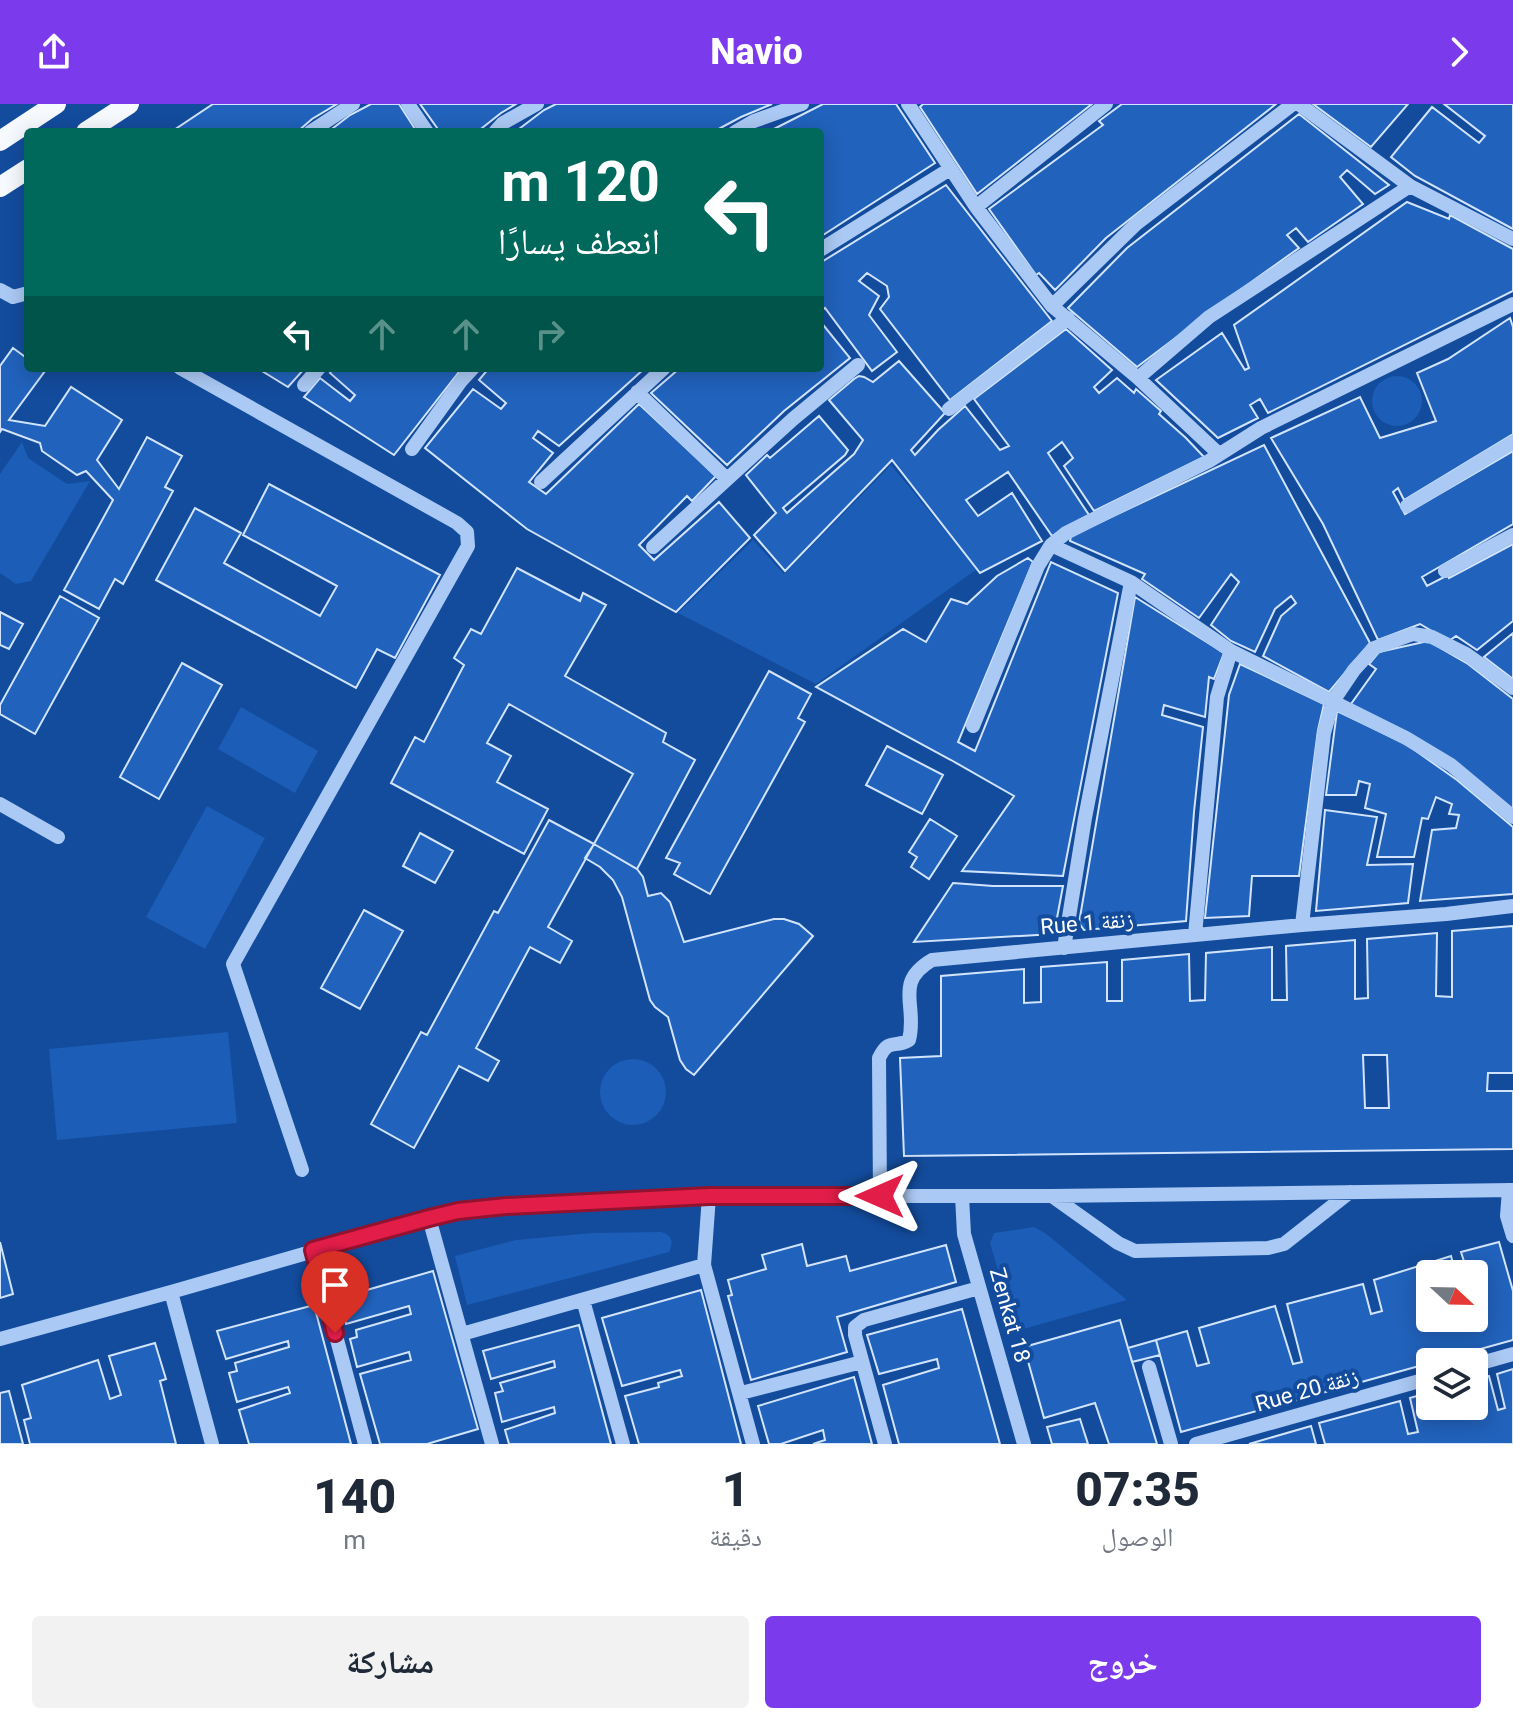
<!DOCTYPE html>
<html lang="ar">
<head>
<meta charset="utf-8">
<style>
	body { margin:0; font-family:Roboto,"Noto Naskh Arabic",sans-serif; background:#f2f2f3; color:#1f2937; direction:rtl; height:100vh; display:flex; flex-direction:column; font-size:30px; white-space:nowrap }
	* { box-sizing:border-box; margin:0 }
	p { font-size:26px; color:#747a83 }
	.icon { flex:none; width:44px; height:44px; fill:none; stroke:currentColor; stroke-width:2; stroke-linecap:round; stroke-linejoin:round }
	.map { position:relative; height:1340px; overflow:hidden; direction:ltr }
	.panel { display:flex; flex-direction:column; background:#fff; flex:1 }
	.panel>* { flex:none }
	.banner { position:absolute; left:24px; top:24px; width:800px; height:244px; border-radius:8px; box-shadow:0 4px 20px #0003; direction:rtl; background:#00695c; color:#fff; overflow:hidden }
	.needle { width:52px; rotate:112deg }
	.tools { position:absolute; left:1416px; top:1156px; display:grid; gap:16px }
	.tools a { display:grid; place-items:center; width:72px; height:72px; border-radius:8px; background:#fff; box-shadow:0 4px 20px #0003; font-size:40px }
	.pin { position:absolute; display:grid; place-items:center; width:68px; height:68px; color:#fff; margin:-82px -34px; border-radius:50% 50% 50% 0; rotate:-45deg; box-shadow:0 0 8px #0007 }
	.pin .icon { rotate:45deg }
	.me { position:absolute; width:88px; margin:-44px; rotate:270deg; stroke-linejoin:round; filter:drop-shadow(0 0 6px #0008) }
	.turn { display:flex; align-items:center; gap:28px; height:168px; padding:0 32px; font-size:36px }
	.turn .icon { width:104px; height:104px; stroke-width:2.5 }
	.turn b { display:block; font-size:56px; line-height:68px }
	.lanes { display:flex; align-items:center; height:76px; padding:0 32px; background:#0003; justify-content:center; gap:40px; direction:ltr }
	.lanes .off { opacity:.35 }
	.eta { display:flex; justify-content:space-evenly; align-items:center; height:136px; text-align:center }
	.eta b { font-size:48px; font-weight:800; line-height:56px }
	.action { display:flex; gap:16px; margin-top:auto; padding:16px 32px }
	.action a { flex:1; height:92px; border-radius:8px; background:#7c3aed; color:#fff; font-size:32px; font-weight:800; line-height:92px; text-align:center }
	.action a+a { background:#f2f2f3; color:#1f2937 }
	header { display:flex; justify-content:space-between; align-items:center; height:104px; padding:0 32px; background:#7c3aed; color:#fff; font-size:36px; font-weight:800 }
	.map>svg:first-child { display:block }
</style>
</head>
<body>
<header><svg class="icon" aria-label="forward" viewBox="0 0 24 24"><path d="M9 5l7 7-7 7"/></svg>Navio<svg class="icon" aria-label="share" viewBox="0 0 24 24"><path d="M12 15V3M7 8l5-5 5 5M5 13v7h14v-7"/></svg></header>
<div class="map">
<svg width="1513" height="1340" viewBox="0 0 1513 1340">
	<rect width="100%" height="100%" fill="#134c9d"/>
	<path fill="#1b5db7" d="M1372 297a25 25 0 1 1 50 0a25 25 0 1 1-50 0Z
		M22,338L28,354L67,380L90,377L31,477L16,480L0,469V370Z
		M891,361L977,465L816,580L678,509L753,436L784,470Z
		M241,603L318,647L295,689L218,645Z
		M207,702L265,734L205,845L146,813Z
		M228,928L237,1019L57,1036L49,945Z
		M600 988a33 33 0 1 1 66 0a33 33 0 1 1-66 0Z
		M1034,1123L1045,1129L1127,1196L1016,1227L990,1139L994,1129Z
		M661,1128C672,1131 674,1138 669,1148L467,1201L455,1152L516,1136L592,1129Z"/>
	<path fill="#2162bc" stroke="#d2e4fd" stroke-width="2" fill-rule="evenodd" d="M213,0H337L312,15L297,28H171Z
		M371,0H399L417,28H328L350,11Z
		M420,0H516L501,9L477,28H440Z
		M556,0H772L741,13L713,28H515L544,6Z
		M823,0H896L935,59L820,133V28H768Z
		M923,0H1092L977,90L920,3Z
		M1122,0H1276L1106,134L1055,186L1039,169L1036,171L989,105L1103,21L1099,17Z
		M1313,0H1408L1371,43Z
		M1444,0H1513V125L1415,72L1391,53L1432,3L1479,39L1485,32Z
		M1299,10L1389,81L1375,90L1347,66L1340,73L1363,100L1308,138L1296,124L1287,131L1299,144L1219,201L1137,263L1068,204L1127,144Z
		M946,81L1052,217L950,296L880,205L889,193L887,182L867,169L859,177L879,192L869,211L897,248L872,267L825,204L820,208V159Z
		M1407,98L1449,115L1450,111L1513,145V187L1268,309L1260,295L1250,301L1258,314L1218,334L1156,276L1222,229L1245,266L1249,264L1234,221Z
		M1510,214L1513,223V330L1404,396L1398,384L1393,388L1405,410L1513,347V420L1422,473L1427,482L1448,471L1449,474L1513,440V517L1477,546L1456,532L1449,537L1420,520L1378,536L1323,420L1271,334L1360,293L1380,334L1436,317L1417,269L1448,255Z
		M820,217L850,254L784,307L727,361L651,289L680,264H820Z
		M1066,225L1112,266L1094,283L1099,289L1117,274L1134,289L1136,285L1161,307L1159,310L1186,334L1204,353L1094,407L1064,362L1073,354L1062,338L1048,349L1089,411L1052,432L1008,368L966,396L978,412L1012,389L1042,437L980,469L892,356L785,467L754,431L776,409L746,371L767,351L770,354L819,312L848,346L845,351L783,404L787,409L854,350L863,336L829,296L854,275L859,272L864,273L873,278L899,257L945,309L911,346L915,351L938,326L965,302L1000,346L1009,342L974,295Z
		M13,244L28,255V264H40L45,267L9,316L45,322L71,283L122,316L97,356L119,385L147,333L182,352L165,383L173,387L123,480L115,475L99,505L64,486L113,396L86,367L77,371L42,347L40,339L2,325L0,328V262Z
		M257,264H305L288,283Z
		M334,264H462L394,351L304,293L320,274L350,297L355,291L330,269Z
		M489,264H645L559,342L538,327L533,334L553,349L529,378L546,390L639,300L716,372L692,397L687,392L639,441L654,456L719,398L750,434L676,508L527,425L425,344L473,285L501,305L506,299L479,276Z
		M1264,341L1370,539L1329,588L1263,552L1281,512L1296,499L1291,492L1275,505L1255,548L1231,537L1211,521L1239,478L1231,470L1199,514L1142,475L1145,470L1070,437L1071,432Z
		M269,380L440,471L395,554L377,545L356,584L156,476L195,404L241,429L224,459L320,512L337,482L243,431Z
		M1028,454L1033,458L958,638L975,647L1051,458L1118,489L1063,772L962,767L1014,692L951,656L816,583L903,525L926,538L951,495L967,500L997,472Z
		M517,464L580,497L583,489L606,501L565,572L666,629L663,638L695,656L637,765L594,740L633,670L509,600L487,639L511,652L497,678L548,705L524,750L391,679L415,633L424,638L464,561L454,554L471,525L481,530Z
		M60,492L99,514L35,630L0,610V601Z
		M1135,493L1224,549L1214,575L1209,573L1205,613L1164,601L1162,611L1203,623L1194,708L1186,817L1084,826L1079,819Z
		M0,508L23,520L9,545L0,541Z
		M1513,529V575L1484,553Z
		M1428,537L1468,560L1513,595V706L1351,600L1376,565L1369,560L1379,548Z
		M182,559L222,581L159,695L120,673Z
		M1240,560L1324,600L1318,626L1299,772H1252L1249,812L1205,814L1229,591Z
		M769,567L811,590L798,614L805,618L710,790L674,770L680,759L666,754Z
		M1337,607L1406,640L1457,676L1513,723V790L1420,797L1432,726L1456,724L1459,711L1449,710L1452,700L1436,693L1428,715L1422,714L1414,753H1377L1386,710L1365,704L1370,680L1359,677L1356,691H1326Z
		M887,642L943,671L922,710L866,681Z
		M1325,706L1377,713L1367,761L1413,760L1408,799L1316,807Z
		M930,715L957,732L929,775L911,763L917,753L909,748Z
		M549,716L594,740L548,823L572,837L560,859L530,843L476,944L499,957L488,977L459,962L414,1044L371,1020L421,928L427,931L494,807L498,809Z
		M420,729L453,747L435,779L403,762Z
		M594,740L637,765L643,773L648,792L661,789L670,798L684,838L774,815H784L799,820L813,832L694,971L686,965L680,956L668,913L655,903L650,896L622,793L613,776L600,763L585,754Z
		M953,779L993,782H1063L1054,830L914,838Z
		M364,806L403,827L360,905L321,884Z
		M1513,822V969H1488L1487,987H1513V1045L904,1052L900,954L941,952V872L1024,865V899L1041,898V863L1107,858V897H1122V856L1189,850L1190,897L1205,896L1206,849L1272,843V896H1287L1286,842L1355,836V895L1368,894L1367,835L1437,829L1436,892L1452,893V827ZM1363,951H1387L1389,1004H1365Z
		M0,1138L13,1190L0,1194Z
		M1499,1138L1513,1187V1236L1181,1328L1156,1236L1187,1227L1197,1262L1209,1259L1199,1224L1275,1202L1293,1260L1302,1258L1287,1200L1363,1180L1371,1210L1382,1207L1374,1176L1451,1152L1456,1170H1430V1214H1474V1170H1468L1461,1148Z
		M802,1140L807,1162L846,1152L850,1167L946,1141L956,1178L837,1213L847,1248L751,1276L728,1192L732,1191L728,1176L766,1165L762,1151Z
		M433,1167L478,1325L427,1340H380L360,1270L411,1256L409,1248L357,1263L350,1235L357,1233L356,1226L411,1210L409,1202L346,1220L339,1194Z
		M701,1186L741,1340H639L625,1292L659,1283L658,1279L682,1272L680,1266L622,1282L602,1214Z
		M314,1201L351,1340H249L239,1306L290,1289L288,1283L237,1298L229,1269L237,1267L235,1259L289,1243L288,1237L226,1255L217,1227Z
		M962,1205L1000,1340H899L883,1281L939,1264L937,1255L879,1270L867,1231Z
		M1120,1216L1128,1244L1157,1340H1109L1095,1299L1044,1314L1024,1243Z
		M579,1221L611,1340H509L505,1326L555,1309L554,1303L502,1318L495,1289L503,1287L500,1279L555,1263L554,1257L491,1275L483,1247Z
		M1156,1236L1160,1251L1132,1258L1128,1244Z
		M155,1239L166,1275L160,1277L176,1340H30L24,1316L31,1314L22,1281L98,1256L110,1295L121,1291L109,1252Z
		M1513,1265V1340H1325L1319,1319L1400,1297L1408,1330L1418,1328L1410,1294L1430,1288V1302H1474V1276L1489,1272L1498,1306L1505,1304L1497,1270Z
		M854,1273L872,1340H813L825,1336L823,1326L781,1340H769L758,1302Z
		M9,1287L23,1340H0V1289Z
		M1080,1315L1088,1340H1052L1047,1323Z
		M1311,1322L1316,1340H1249Z"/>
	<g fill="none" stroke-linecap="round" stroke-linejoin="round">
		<path stroke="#aac9f4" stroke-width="14" d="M408,0L427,28
			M908,0L976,103L1052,202L1138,274L1219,350
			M1299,0L1410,82L1513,135
			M310,28L353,0
			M495,28L503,19L537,0
			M735,28L754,17L802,0
			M976,103L1106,0
			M820,146L950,65
			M0,186L13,193L28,189
			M1052,202L1136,120L1293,0
			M180,264L457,419L467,428L468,442L233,860L302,1066
			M1138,274L1209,213L1410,82
			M304,281L319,264
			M637,288L727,375
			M949,305L1068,214
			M412,345L461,277L473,264
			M541,378L664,264
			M1407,402L1513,338
			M1051,441L1066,429L1209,357L1261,324L1513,200
			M653,443L793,315L858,261
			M1445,467L1513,431
			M973,622L1038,462L1051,441L1131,478L1231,547L1406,634L1451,661L1513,713
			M0,700L58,733
			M1302,821L1324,629L1333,597L1354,566L1374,544L1413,530L1432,533L1466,550L1513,584
			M1195,831L1217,593L1231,547
			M1064,844L1085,714L1131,478
			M1509,1086L1507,1112L1513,1132
			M709,1092L704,1161L753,1340
			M880,1092L879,954C889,933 894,945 909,936C918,901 893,879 932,856L1302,821L1446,810L1513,802
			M962,1092L964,1130L1024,1340
			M1052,1092L1118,1139L1135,1147L1268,1144L1284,1140L1350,1088
			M429,1114L492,1340
			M313,1146L365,1340
			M171,1188L212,1340
			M583,1196L623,1340
			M462,1230L704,1161
			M0,1235L171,1188L429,1114L458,1107L506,1102L709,1092H1051L1513,1086
			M1474,1261L1513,1250
			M1149,1263L1171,1340
			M741,1289L862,1258
			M885,1340L855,1231V1223L864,1216L979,1184
			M1196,1340L1430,1274"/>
		<path stroke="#f6faff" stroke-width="20" d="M86,28L129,0
			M0,37L56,0
			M0,83L28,65"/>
	</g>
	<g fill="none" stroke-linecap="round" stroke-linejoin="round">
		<g stroke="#92132f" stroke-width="20">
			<path id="route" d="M335,1229L313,1146L429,1114L458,1107L506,1102L709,1092H880"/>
		</g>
		<use href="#route" stroke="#e11d48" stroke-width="14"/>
	</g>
	<g text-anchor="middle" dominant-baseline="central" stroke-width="8" stroke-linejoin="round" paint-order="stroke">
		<g font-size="22" fill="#fff" stroke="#134c9d">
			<text transform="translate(1087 819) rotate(-5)">Rue 1 زنقة</text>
			<text transform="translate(1010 1211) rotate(74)">Zenkat 18</text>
			<text transform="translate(1307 1286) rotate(-16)">Rue 20 زنقة</text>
		</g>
	</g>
</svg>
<div class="tools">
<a><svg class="needle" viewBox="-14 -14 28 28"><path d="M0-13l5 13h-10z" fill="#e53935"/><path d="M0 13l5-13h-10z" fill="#747a83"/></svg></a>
<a><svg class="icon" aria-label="layers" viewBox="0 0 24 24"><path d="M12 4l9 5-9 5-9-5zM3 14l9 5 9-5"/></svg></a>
</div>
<div class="pin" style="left:335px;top:1229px;background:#d93025"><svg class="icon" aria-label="arrive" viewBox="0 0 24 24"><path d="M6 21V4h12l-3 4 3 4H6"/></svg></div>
<svg class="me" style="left:880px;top:1092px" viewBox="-20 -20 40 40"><path d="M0-17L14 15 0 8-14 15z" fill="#e11d48" stroke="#fff" stroke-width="4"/></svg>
<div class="banner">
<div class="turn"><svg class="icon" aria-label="left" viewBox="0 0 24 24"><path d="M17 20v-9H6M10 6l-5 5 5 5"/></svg><div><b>120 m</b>انعطف يسارًا</div></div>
<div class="lanes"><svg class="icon" aria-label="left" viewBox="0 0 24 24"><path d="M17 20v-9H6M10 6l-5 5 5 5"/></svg><svg class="icon off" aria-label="ahead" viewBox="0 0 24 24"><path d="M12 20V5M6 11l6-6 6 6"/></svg><svg class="icon off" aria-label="ahead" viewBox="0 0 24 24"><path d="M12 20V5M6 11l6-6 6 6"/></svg><svg class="icon off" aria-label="right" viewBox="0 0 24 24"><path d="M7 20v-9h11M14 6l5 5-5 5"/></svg></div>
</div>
</div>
<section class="panel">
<div class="eta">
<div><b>07:35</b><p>الوصول</p></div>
<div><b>1</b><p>دقيقة</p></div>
<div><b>140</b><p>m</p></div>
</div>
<div class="action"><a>خروج</a><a>مشاركة</a></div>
</section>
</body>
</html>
